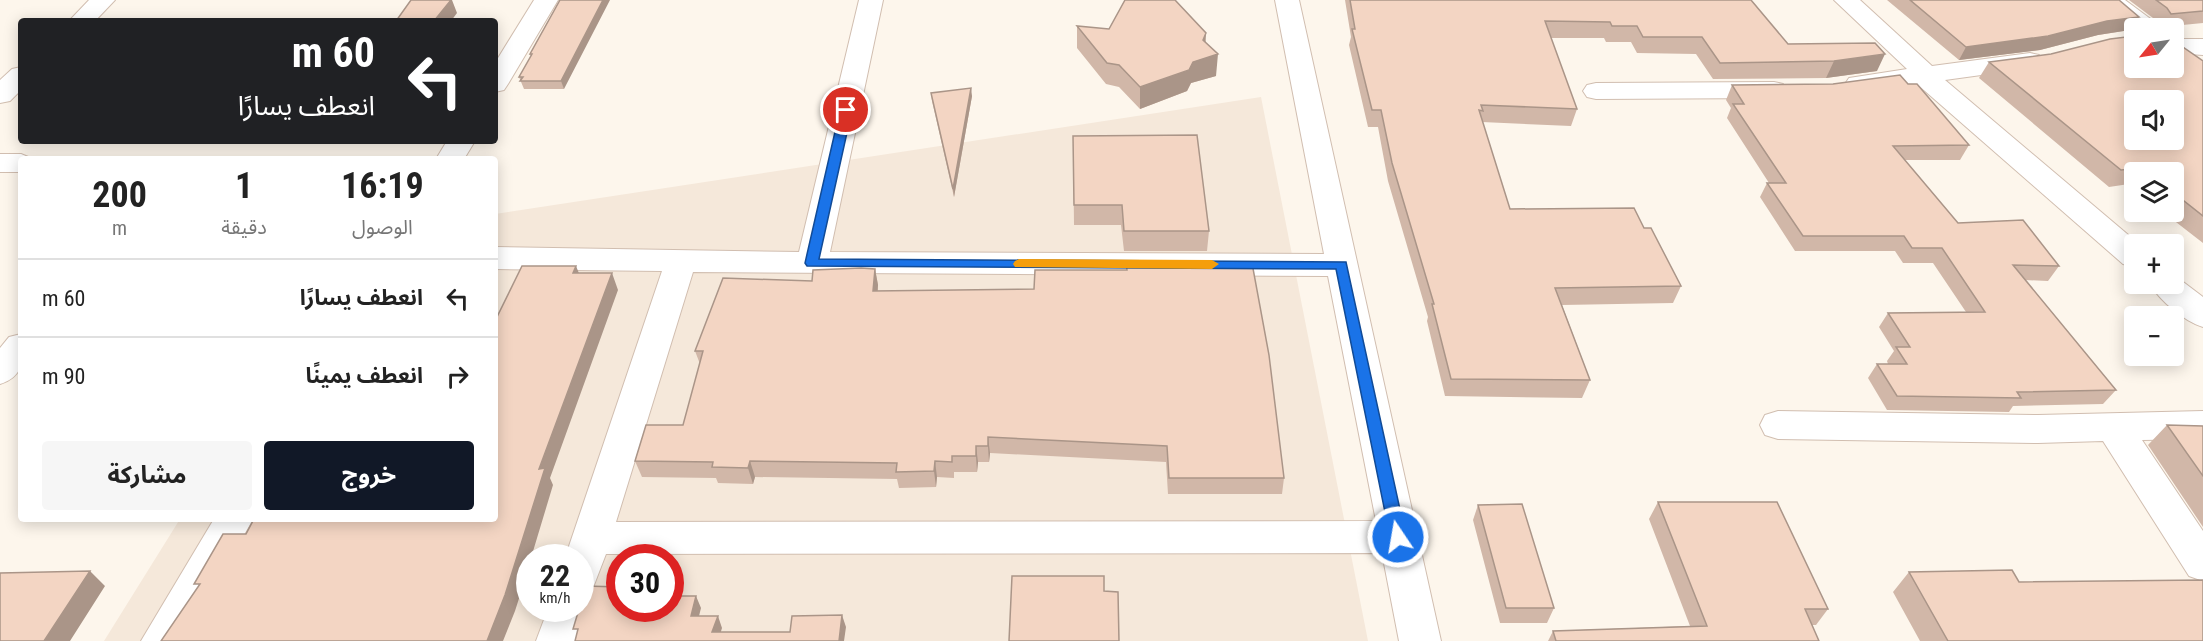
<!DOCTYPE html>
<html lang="ar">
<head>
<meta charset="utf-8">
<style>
	body { margin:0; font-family:"Roboto Condensed","Noto Sans Arabic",sans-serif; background:#f6f6f6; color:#222; direction:rtl; height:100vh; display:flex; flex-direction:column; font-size:22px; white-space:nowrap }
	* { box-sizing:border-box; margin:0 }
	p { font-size:20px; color:#767676 }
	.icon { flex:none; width:33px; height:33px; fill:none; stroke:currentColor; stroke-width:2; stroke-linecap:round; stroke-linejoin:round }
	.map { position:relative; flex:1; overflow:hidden; direction:ltr }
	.panel { position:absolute; left:18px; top:156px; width:480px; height:366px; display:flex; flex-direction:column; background:#fff; border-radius:6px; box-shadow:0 3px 15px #0003; direction:rtl }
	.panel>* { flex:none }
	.guide { position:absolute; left:18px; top:18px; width:480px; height:126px; border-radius:6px; box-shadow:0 3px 15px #0003; direction:rtl; background:#202124; color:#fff; overflow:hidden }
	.needle { width:39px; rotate:240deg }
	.fabs { position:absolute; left:2124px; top:18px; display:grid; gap:12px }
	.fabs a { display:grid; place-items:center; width:60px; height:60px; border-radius:6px; background:#fff; box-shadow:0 3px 15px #0003; font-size:30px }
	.speed { position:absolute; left:516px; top:544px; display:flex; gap:12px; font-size:30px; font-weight:700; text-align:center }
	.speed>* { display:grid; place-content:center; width:78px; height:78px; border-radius:50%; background:#fff; box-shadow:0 3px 15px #0003; line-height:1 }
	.speed small { font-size:15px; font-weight:400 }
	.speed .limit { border:9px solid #d22; background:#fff; color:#111 }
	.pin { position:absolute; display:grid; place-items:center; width:51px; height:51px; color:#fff; margin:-26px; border:3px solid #fff; border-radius:50%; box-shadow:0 2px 6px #0007 }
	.me { position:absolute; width:66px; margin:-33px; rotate:348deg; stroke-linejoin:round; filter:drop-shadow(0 0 4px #0008) }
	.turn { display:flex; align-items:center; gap:21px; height:126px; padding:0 24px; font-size:27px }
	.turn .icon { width:78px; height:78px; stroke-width:2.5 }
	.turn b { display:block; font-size:42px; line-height:51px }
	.eta { display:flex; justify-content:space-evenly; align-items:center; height:102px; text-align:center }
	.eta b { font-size:36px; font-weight:700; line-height:42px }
	.action { display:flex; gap:12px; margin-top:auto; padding:12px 24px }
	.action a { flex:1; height:69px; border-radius:6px; background:#111827; color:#fff; font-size:24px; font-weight:700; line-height:69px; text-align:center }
	.action a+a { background:#f6f6f6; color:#222 }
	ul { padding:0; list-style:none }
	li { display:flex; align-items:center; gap:18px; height:78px; padding:0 24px; border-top:2px solid #e0e0e0 }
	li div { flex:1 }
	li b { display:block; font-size:22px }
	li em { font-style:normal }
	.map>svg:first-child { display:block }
</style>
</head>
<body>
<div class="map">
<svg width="2203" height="641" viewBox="0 0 2203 641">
	<rect width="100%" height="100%" fill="#fdf6ec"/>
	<path fill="#f5e8da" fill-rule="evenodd" d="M1261,97L1368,641H104L180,519H495V214ZM530,558H580V609H530ZM620,558H670V609H620Z"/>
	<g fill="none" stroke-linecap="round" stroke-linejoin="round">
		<g stroke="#d1beb0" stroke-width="2">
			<path id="minor" d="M89,0H115L95,21H69Z
				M534,0H558L508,84L504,90L495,92V63Z
				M859,0H883L830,252L1324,254L1275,0H1299L1441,641H1399L1382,553L606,554L594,585L580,590V558H565L662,271L495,269V247L799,252ZM693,272L1328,276L1376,521L616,522Z
				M1834,0H1860L1932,66L2030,53L2039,55L2043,61L2039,67L1945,80L2139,244H2134V267L2123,264L1917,84L1858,92L1849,90L1845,84L1849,78L1907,69Z
				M2097,0H2125L2156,23L2160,28H2134V31Z
				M2174,39H2203V55L2174,53Z
				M21,67V90L10,101L0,103V80L12,69Z
				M1774,82L1783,84L1787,90L1783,96L1774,98L1596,99L1587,97L1583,91L1587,85L1596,83Z
				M447,141H475L464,159H436Z
				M0,154H21L33,159H21V172H0Z
				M2174,275L2203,297V327C2184,321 2160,301 2150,284H2174Z
				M21,334C21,358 27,375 0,384V348L9,337Z
				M1778,411L2038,415L2203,411V439L2142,440L2203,531V581L2189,576L2103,441L2038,443L1778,439L1765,435L1760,425L1765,415Z
				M214,519H253L184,641H141Z
				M580,596L588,609L578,641H536L548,609H580Z"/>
		</g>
		<use href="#minor" fill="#fff" fill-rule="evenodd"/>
	</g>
	<path fill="#d1b7a8" d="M560,0L564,89H524L519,77L531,57L530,54Z
		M1345,0H1751L1788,44L1877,71L1826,78L1713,79L1696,54L1637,53L1631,42H1606L1604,38H1551L1577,109L1571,126L1482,122L1510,209L1644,228L1681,286L1673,303L1562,305L1590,380L1582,398L1445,396L1427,321L1428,317L1388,181L1378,127H1368L1349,45L1351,37Z
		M1887,0H2119L2139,17L2130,30L2098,35L2040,50L1959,60Z
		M2129,0H2203V23L2162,27L2157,21Z
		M1077,26L1206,43L1216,76L1191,83L1187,91L1140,109L1119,87L1106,84L1077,48Z
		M2203,61V243L2163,212H2174V172H2134V189L2129,184L2109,187L1979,78L1989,62Z
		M1908,84L1969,145L1960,160H1905L1958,223L2059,266L2048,281L2025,280L2116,390L2103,404L2013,406L2009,412L1887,410L1868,378L1877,364H1888L1887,361L1894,351L1879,327L1888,313L1966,312L1933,263H1903L1895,251H1795L1760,197L1767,183H1769L1727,118L1731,108L1726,100L1732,85Z
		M931,93L972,96L954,197L932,101Z
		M1073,136L1209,231L1207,251H1124L1121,225H1074Z
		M1126,261L1284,478L1282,494H1168L1166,462L990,453L989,462H978L977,472H954V478L937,477L936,487L899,488L897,479L755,477L753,484L718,483L716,478L642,477L635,461L683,425L700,364L695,351L812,281L875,269L878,285V291L1034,289L1126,270Z
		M2167,425L2203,426V527L2148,445Z
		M1658,502L1828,609L1816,625H1812L1819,641H1548L1553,631L1690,626L1649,519Z
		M1478,505L1554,608L1547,623H1500L1473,520Z
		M1909,572L2019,582L2203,641H1920L1893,592Z"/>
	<path fill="#aa9588" d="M451,0H452L457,13L451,21H434Z
		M603,0H610L564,89L561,81Z
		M2139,17L2130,30L2098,35L2040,50L1959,60L1966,47L2107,21Z
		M1206,33L1205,54H1218L1216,76L1191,83L1187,91L1140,109V87Z
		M1885,54L1877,71L1826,78L1834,61Z
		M971,88L972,96L954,197L953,189Z
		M576,266L583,283L573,273Z
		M875,269L878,285L876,307L873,291Z
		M612,273L618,290L550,478L553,485L531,558H530V564L515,611L503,641H487L539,469Z
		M988,437L990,453L989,462L988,446Z
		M976,446L978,462L977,472L976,456Z
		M750,461L755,477L753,484L748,468Z
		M935,461L937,477L936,487L934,471Z
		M90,571L105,586L70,641H44Z
		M696,596L701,608L696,628L691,616Z
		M842,615L846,627L844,641H839Z
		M718,616L722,628L718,641L712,632Z"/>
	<path fill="#f3d5c3" stroke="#aa9588" stroke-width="1.5" fill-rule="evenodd" d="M411,0H451L434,21H396Z
		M560,0H603L561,81H520L523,77H519L532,54H530Z
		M1125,0H1175L1206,33L1203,40L1218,54L1193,62L1189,70L1140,87L1119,65L1107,63L1077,26L1109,29Z
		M1350,0H1751L1788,44L1875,43L1885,54L1834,61L1720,63L1702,37H1643L1637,26H1612L1610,22L1545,21L1577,109L1481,105L1483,111L1479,110L1510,209L1634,208L1644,228H1651L1681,286L1555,288L1590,380L1451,379L1432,304H1434L1392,163L1381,110H1372L1352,29H1355Z
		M1910,0H2119L2139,17L2107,21L2048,36L1966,47Z
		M2156,0H2203V11L2171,14L2167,8Z
		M2147,23L2155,28H2146Z
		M2134,36V68H2174V41L2203,61V216L2174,193V172H2147L2141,168L2121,170L1989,62L2051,54L2110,39ZM2134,100H2174V140H2134Z
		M1900,75L1908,84H1917L1969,145L1893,146L1958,223L2023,220L2059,266L2013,265L2116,390L2017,392L2021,398L1897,396L1877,364H1907L1896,347H1910L1888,313L1985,312L1942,248H1912L1904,236H1803L1767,183H1786L1733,104H1744L1732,85L1833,84Z
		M971,88L953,189L931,93Z
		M1197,135L1209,231H1124L1122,205H1074L1073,136Z
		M1126,261L1252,263L1269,355L1284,478H1169L1167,446L988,437V446H976V456H952V462L935,461L934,471L896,472L897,463L750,461L748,468L712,467L713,462L635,461L646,425H683L703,351H695L723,278L812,281L813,270L861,268L875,269L873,291L1034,289L1035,270H1127Z
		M522,266H576L573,273H612L539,469L545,468L505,595L487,641H161L200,584H194L223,534H246L254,519H495V321Z
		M2167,425L2203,426V476Z
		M1658,502H1777L1828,609H1805L1819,641H1556L1553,631L1707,626Z
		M1522,504L1554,608H1506L1478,505Z
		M2012,570L2019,582L2203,580V641H1948L1909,572Z
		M90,571L44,641H0V573Z
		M1012,576H1104V591L1118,592L1119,641H1009Z
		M585,586L620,587V609H670V596H696L691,616H718L712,632H790L792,616L842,615L839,641H575L578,629H573L579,609H580V603Z"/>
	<path fill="#1a73e8" stroke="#114b97" stroke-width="1.5" d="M846,106L852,110L819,259L1346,262L1406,537L1403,541L1398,543L1392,541L1390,537L1336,269L807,266L805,263L840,110Z"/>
	<path fill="#f59e0b" d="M1019,259L1212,260L1219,264L1212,269L1015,267L1013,264L1015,261Z"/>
</svg>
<div class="fabs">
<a><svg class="needle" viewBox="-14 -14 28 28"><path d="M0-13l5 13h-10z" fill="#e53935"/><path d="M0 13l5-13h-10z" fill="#767676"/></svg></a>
<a><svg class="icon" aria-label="sound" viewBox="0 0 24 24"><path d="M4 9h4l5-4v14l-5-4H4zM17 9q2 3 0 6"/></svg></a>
<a><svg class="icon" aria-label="layers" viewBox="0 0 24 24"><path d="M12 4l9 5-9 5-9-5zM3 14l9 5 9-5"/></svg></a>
<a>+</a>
<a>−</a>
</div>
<div class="speed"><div>22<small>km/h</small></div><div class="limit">30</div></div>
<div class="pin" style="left:846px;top:110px;background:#d93025"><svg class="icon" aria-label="arrive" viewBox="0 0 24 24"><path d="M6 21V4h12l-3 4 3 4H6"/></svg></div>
<svg class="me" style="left:1398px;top:537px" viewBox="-20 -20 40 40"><circle r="17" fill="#1a73e8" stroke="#fff" stroke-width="3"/><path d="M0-11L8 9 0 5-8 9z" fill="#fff"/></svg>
<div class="guide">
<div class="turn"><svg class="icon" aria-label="left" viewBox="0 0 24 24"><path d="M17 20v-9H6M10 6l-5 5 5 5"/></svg><div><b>60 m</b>انعطف يسارًا</div></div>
</div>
<section class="panel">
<div class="eta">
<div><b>16:19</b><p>الوصول</p></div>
<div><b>1</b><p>دقيقة</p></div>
<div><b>200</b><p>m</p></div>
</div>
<ul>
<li><svg class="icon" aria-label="left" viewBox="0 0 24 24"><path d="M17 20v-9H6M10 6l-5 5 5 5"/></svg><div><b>انعطف يسارًا</b></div><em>60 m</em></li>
<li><svg class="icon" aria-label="right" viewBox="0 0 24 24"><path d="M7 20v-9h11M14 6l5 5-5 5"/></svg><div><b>انعطف يمينًا</b></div><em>90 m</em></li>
</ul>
<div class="action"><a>خروج</a><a>مشاركة</a></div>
</section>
</div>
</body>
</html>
